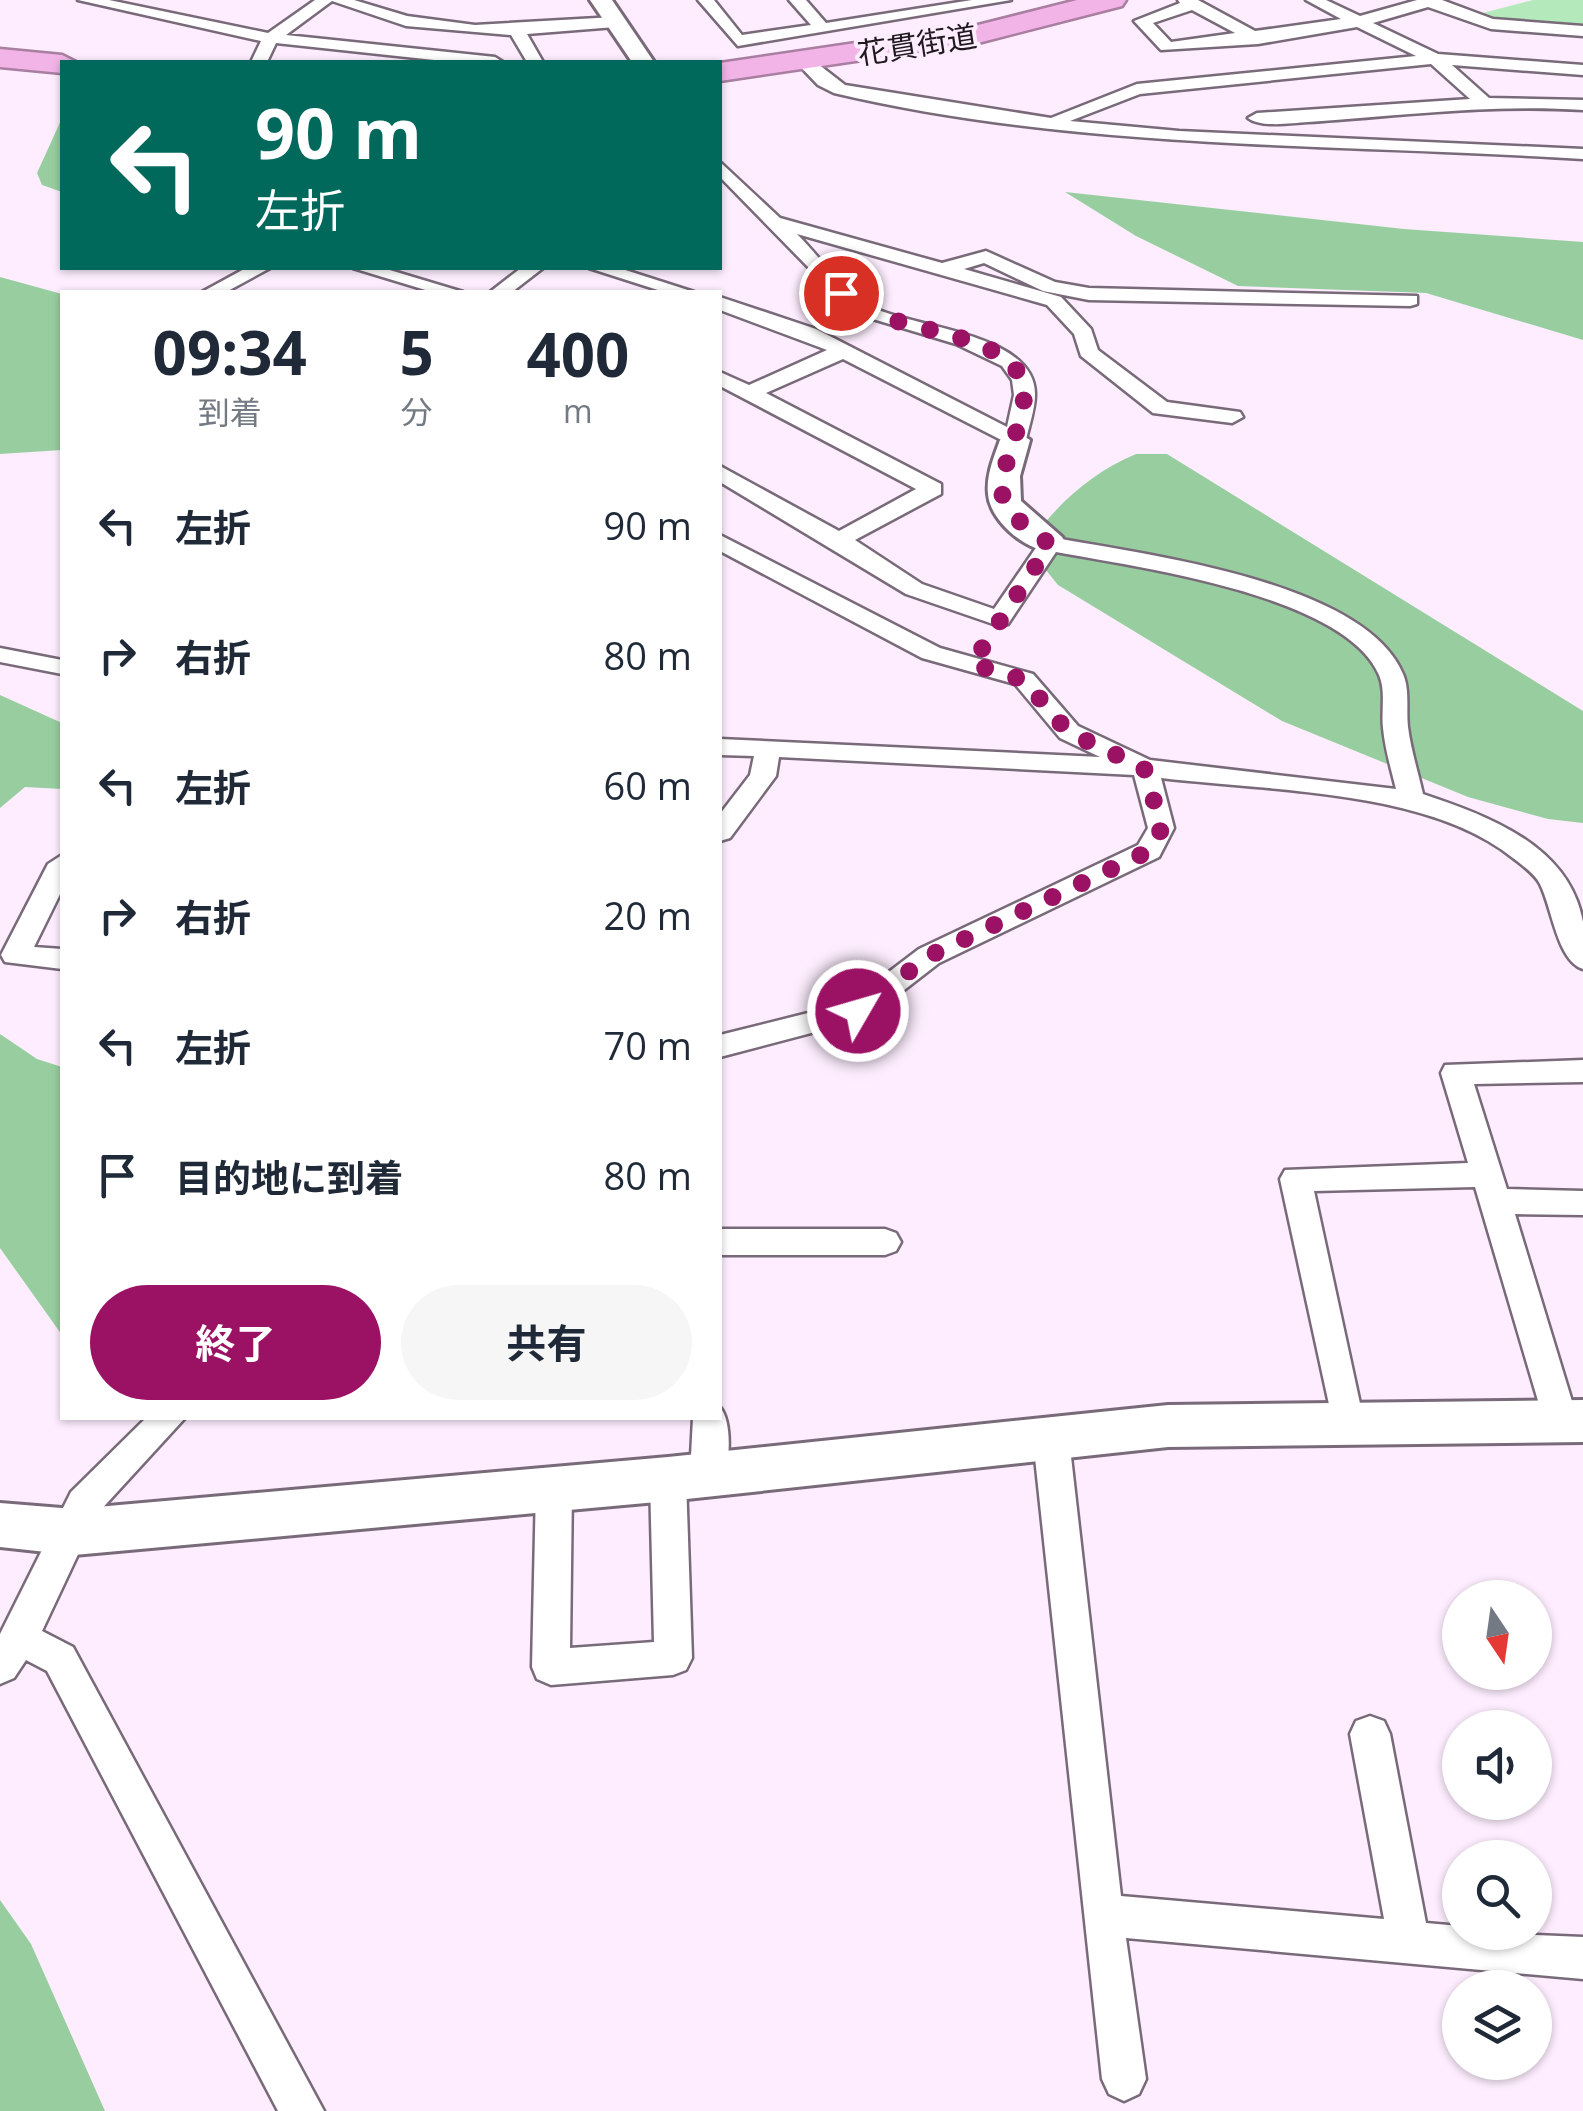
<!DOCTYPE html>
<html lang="ja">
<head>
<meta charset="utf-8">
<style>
	body { margin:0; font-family:"Open Sans","Noto Sans JP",sans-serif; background:#f6f6f7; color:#1f2937; height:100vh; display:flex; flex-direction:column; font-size:38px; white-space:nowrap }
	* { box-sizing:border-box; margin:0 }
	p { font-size:32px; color:#747a83 }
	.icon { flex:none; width:55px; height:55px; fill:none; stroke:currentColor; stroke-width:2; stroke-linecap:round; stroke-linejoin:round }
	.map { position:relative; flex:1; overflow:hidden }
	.side { position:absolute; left:60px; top:290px; width:662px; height:1130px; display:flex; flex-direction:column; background:#fff; border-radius:0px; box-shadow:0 2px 8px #0004 }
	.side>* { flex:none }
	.banner { position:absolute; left:60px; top:60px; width:662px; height:210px; border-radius:0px; box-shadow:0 2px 8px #0004; background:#00695c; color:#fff; overflow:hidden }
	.needle { width:65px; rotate:167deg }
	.fabs { position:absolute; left:1442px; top:1580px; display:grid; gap:20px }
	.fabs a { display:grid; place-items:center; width:110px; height:110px; border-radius:50%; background:#fff; box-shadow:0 2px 8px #0004; font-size:50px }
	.pin { position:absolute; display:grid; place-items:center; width:85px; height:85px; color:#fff; margin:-42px; border:5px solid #fff; border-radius:50%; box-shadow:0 2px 10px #0007 }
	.me { position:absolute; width:110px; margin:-55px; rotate:52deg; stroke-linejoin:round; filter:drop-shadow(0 0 8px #0008) }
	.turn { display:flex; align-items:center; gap:35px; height:210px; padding:0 30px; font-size:45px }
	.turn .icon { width:130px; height:130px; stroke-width:2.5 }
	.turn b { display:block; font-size:70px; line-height:85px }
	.eta { display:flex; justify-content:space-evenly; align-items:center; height:170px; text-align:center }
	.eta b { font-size:60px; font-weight:700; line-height:70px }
	.primary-button { display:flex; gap:20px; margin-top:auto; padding:20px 30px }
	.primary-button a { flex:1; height:115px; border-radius:60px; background:#9b1264; color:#fff; font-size:40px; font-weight:700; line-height:115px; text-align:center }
	.primary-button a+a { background:#f6f6f7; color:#1f2937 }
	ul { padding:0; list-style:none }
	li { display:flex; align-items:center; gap:30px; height:130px; padding:0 30px }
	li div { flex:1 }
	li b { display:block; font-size:38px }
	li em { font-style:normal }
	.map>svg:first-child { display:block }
</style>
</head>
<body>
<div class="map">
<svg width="1583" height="2111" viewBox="0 0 1583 2111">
	<rect width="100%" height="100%" fill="#fdedfe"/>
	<path fill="#b4e9bb" d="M1533,0H1583V27L1504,23L1479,14Z"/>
	<path fill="#98ce9f" d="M62,118V192L42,185L37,173Z
		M1065,192L1404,229L1583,242V340L1426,293L1238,286L1136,236Z
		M0,277L62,294V450L0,454Z
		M1136,454H1167L1583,711V823L1548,819L1468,797L1282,721L1058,585L1033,554L1030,542C1058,503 1091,473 1136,454Z
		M0,695L62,723V789L25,787L0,808Z
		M0,1034L37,1059L62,1067V1335L0,1248Z
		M0,1900L31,1944L105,2111H0Z"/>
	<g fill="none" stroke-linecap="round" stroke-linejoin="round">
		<g stroke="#796a7a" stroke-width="5">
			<path id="street" d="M78,0H109L268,33L315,0H354L407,16L475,25L615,17L623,22L615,27L527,34L543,62H527L511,35L406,26L332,1L286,35L495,57L503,62H453L276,43L267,62H251L261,41Z
				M698,0H714L742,35L811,25L789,0H806L826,23L972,0H1011L738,46Z
				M1178,0H1198L1255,31L1341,19L1306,0H1326L1360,16L1417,0H1442L1493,19L1583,26V36L1491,29L1428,7L1373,23L1438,54L1583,65V75L1452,65L1489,98L1583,100V110C1490,104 1400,116 1308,122C1291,123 1261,128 1248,118L1257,113L1470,99L1431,64L1140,94L1070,121L1179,131L1583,149V159C1333,143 1080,151 834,93L818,85L795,61L809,57L845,85L1051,118L1137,84L1416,56L1357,27L1258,44L1161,50L1134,21L1180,3ZM1192,10L1235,33L1171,42L1153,23Z
				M720,162L780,218L942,263L986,251L1055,282L1089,288L1417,296V304L1410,306L1089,300L1043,291L984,263L964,269L1061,297L1091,329L1098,350L1167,402L1240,412L1243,417L1232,423L1153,413L1081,356L1074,334L1047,305L797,234C816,253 845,292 868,305C907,328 1036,331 1035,395C1035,409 1029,426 1026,440L1015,447L843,359L766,393L941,484V494L855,540L922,584L994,609L1042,539L1050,537C1140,554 1364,580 1403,674C1410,690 1406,710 1408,727C1411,750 1418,772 1423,794C1488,816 1569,845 1583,922C1583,937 1583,954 1583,969C1557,961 1552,907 1540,884C1535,874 1522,865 1513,858C1428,789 1268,791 1161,778L1174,828L1159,857L939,963L868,1018L720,1057V1035L848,1003L919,949L1138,845L1148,828L1134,775L779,757L776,776L730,838L720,841V814L750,775L754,756L720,755V739L1100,757L1060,738L1015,684L922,658L720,551V535L940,648L1033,674L1078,726L1150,760L1396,789C1391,769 1385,749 1383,728C1381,711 1386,691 1379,675C1344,594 1135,567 1056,552L1008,624L999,626L906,594L720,482V466L839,531L916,489L720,386V372L749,385L827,350L720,310V297L816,329L1007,427L1014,395L1012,380L1002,366L956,344L853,313L720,177Z
				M246,268H270L226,292H202Z
				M353,268H383L463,292H432Z
				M521,268H543L512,292H490Z
				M589,268H619L694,292H664Z
				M0,648L62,660V674L0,662Z
				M62,855V890L34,947L62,949V969L5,962L1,955L48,864Z
				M1583,1060V1082L1474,1084L1507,1189L1583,1191V1215L1515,1214L1578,1421L1573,1431L1561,1436L1549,1431L1544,1421L1475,1187L1314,1191L1364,1422L1359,1432L1347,1437L1335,1432L1280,1179L1285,1170L1468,1163L1441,1073L1445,1065Z
				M720,1229H885L896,1233L901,1242L896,1251L885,1255H720Z
				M720,1407C733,1423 730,1467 721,1486L708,1490L695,1486L690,1475L693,1418H720Z
				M146,1418H185L97,1514L42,1631L73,1647L324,2111H278L47,1671L26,1660L14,1678L0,1684V1634L71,1492Z
				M1051,1424L1063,1429L1069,1439L1121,1896L1384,1919L1350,1734L1356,1721L1370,1716L1384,1721L1390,1734L1426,1923L1460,1926V1932L1583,1937V1979L1126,1938L1146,2079L1139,2094L1124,2101L1109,2094L1102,2079L1033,1439L1039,1429Z
				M668,1464L681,1468L686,1479L692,1658L686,1670L673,1675L551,1685L537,1679L532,1667L536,1488L541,1477L554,1473L567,1477L572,1488L570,1648L654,1642L650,1479L655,1468Z"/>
		</g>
		<g stroke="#796a7a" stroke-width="6">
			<path id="secondary" d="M590,0H612L654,62H632Z
				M1015,431L1030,440L1020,476L1021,501L1062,537L1066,544L1062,551C1033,558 990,523 988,494C986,475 994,457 1000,440Z
				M1583,1400V1442L1168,1447L668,1501L74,1555L0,1547V1503L74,1509L668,1457L1168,1405Z"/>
		</g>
		<g stroke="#a87ea1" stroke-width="5">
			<path id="highway" d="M1077,0H1126L1122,6L978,43L720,81V63L978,25Z
				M0,49L62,55L76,62H62V73L0,67Z"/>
		</g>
		<use href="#street" fill="#fff" fill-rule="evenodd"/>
		<use href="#secondary" fill="#fff" fill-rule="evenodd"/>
		<use href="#highway" fill="#f2b4e7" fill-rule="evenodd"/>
	</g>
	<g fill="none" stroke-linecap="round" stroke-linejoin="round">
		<path stroke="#9b1264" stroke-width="18" stroke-dasharray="0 32.4" d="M841,293C886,336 990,324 1021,377C1027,388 1024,401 1021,414C1004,486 977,496 1050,544L972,664L1024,680L1068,732L1144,768L1162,828L1149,851L929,956L858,1011"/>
	</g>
	<g text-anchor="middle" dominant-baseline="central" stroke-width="8" stroke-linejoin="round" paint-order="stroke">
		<g font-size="30" fill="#1f191f" stroke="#fdedfe">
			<text transform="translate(917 44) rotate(-9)">花貫街道</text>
		</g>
	</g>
</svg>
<div class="fabs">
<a><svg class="needle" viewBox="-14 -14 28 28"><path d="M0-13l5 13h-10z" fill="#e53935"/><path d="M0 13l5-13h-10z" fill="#747a83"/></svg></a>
<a><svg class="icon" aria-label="sound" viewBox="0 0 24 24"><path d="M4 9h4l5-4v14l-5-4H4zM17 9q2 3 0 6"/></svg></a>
<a><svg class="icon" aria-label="search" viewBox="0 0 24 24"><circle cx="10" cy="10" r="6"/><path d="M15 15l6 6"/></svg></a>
<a><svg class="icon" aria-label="layers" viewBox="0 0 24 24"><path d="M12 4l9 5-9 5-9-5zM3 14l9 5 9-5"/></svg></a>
</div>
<div class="pin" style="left:841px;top:293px;background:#d93025"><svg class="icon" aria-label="arrive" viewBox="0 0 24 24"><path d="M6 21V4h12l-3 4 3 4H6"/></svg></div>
<svg class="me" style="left:858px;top:1011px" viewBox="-20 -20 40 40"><circle r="17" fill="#9b1264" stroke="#fff" stroke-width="3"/><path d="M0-11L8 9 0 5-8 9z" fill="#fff"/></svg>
<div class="banner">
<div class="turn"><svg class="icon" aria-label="left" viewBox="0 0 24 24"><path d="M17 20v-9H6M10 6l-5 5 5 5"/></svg><div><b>90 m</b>左折</div></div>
</div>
<section class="side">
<div class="eta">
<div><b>09:34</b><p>到着</p></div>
<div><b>5</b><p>分</p></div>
<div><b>400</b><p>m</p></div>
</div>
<ul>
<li><svg class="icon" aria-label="left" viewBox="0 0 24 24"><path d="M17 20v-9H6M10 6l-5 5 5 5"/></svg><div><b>左折</b></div><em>90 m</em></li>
<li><svg class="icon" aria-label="right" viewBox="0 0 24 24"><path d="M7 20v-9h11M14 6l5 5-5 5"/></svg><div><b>右折</b></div><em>80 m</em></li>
<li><svg class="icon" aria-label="left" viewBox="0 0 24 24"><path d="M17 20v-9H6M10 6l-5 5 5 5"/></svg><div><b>左折</b></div><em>60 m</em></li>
<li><svg class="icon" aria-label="right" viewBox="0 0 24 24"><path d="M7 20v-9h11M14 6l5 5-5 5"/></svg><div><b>右折</b></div><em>20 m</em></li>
<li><svg class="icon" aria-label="left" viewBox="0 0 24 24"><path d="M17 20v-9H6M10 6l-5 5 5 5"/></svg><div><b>左折</b></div><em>70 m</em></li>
<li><svg class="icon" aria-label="arrive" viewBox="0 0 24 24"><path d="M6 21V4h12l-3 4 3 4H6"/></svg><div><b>目的地に到着</b></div><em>80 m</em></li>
</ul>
<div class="primary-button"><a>終了</a><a>共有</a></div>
</section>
</div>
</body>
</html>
